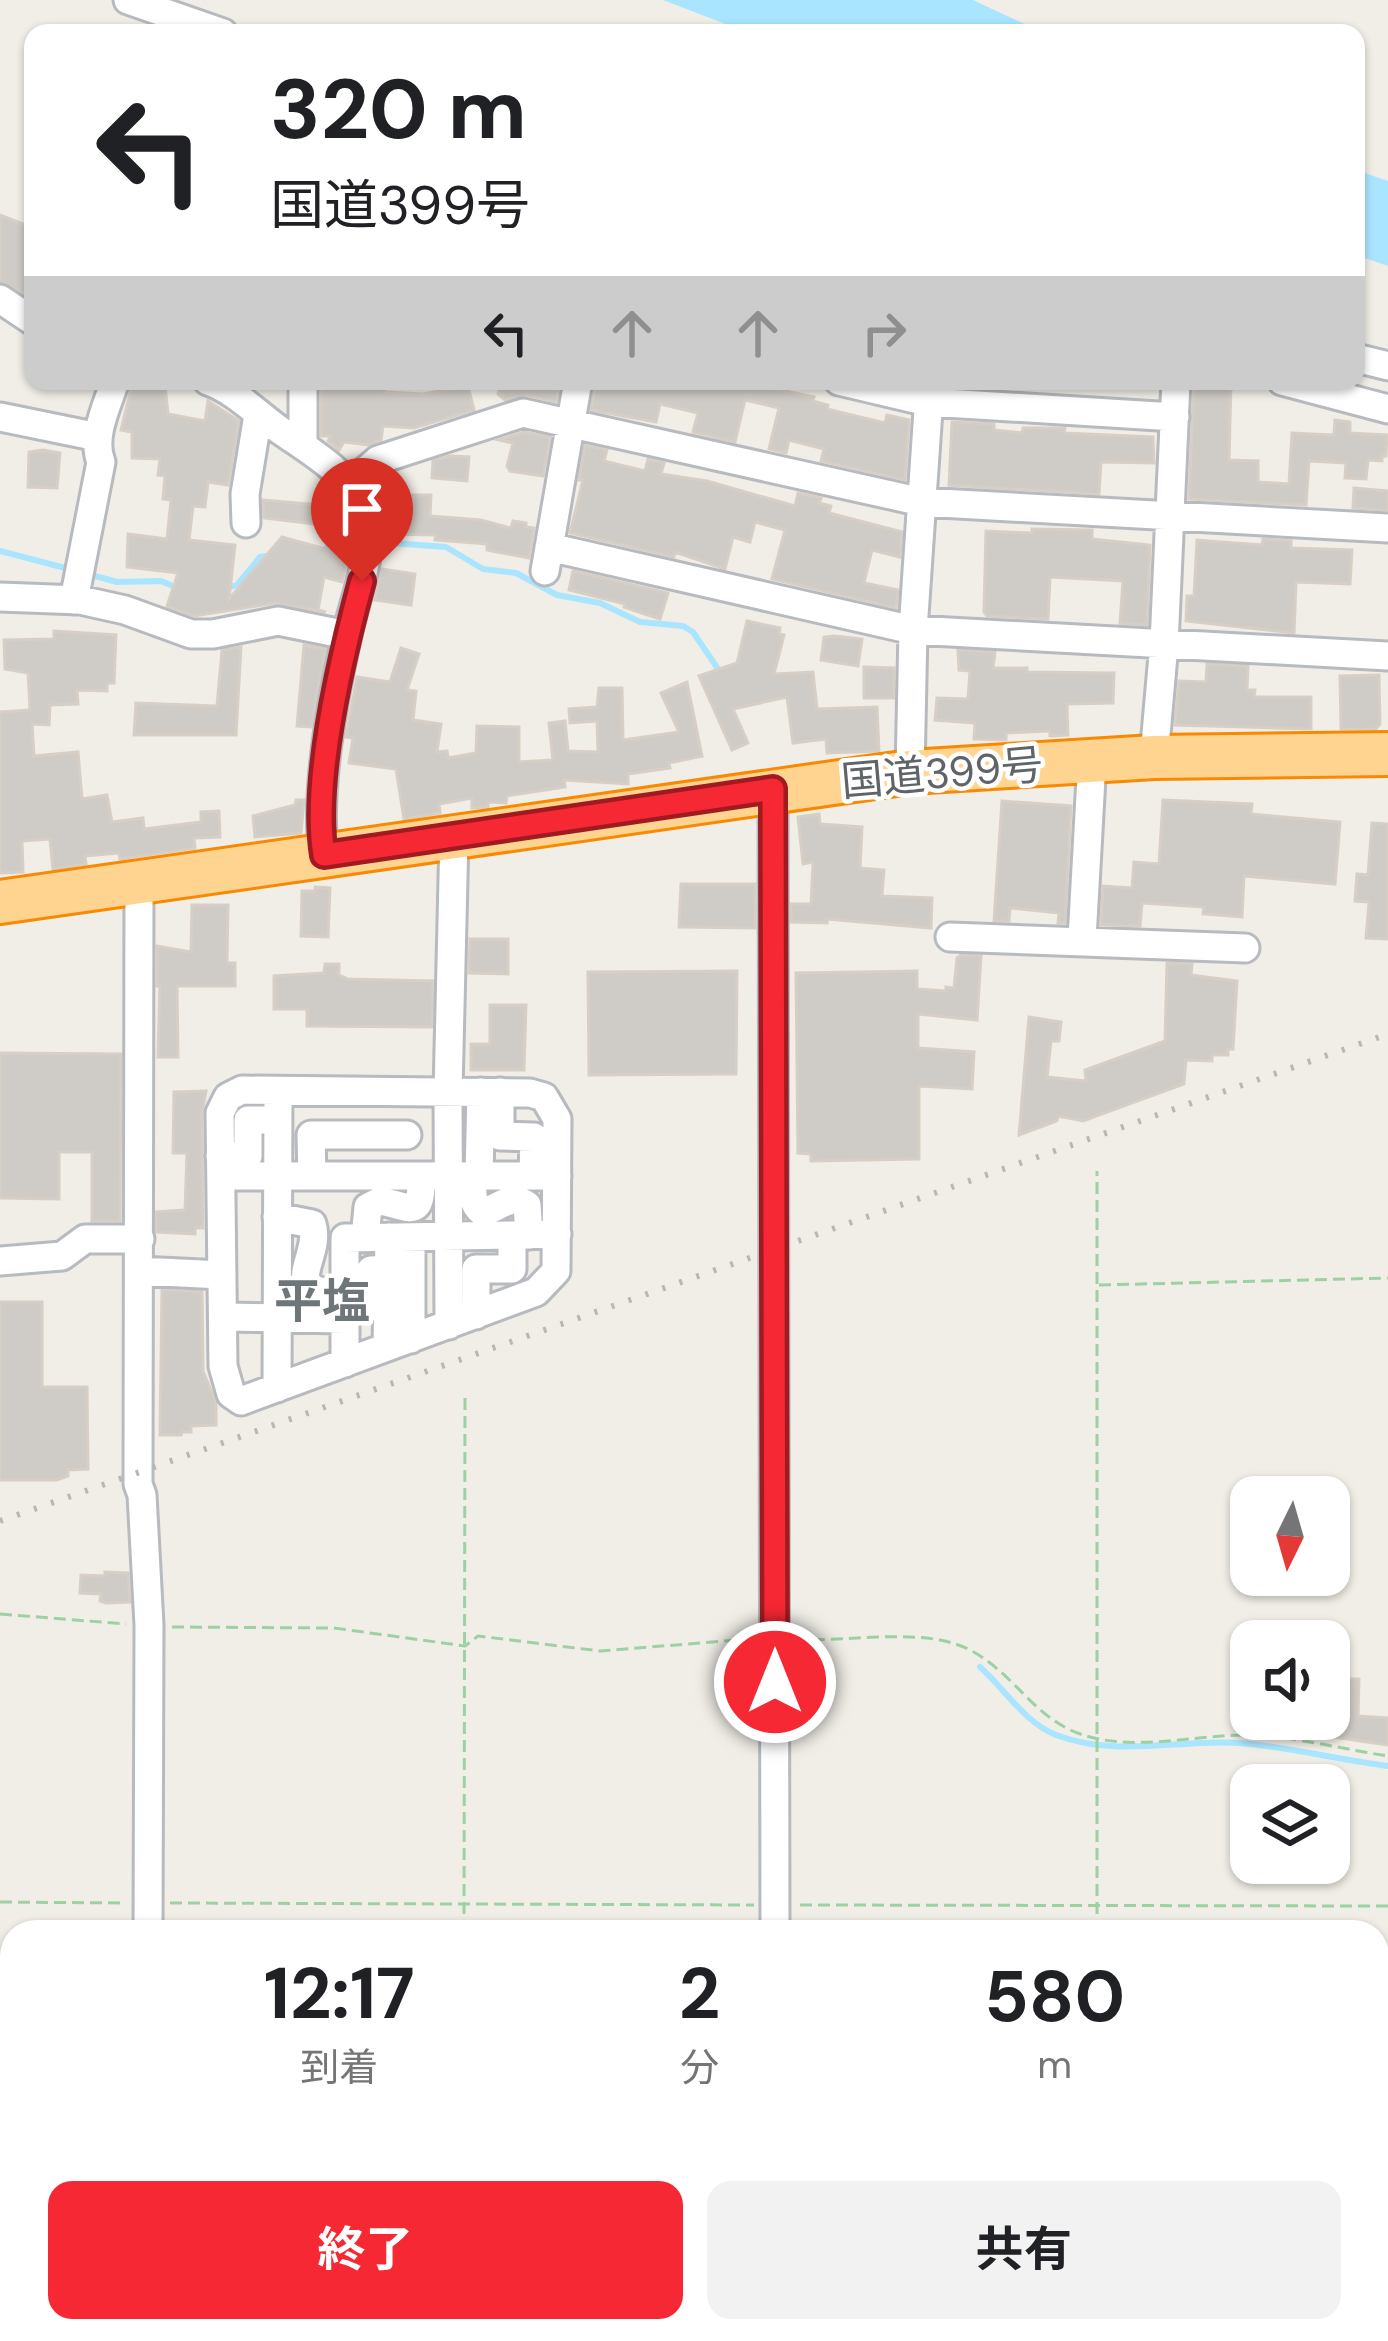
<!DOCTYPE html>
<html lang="ja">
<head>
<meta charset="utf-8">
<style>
	body { margin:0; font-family:"DM Sans","Noto Sans JP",sans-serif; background:#f2f2f2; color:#202124; height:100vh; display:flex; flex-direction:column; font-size:45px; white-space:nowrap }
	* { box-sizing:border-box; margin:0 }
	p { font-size:39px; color:#757577 }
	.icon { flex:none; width:66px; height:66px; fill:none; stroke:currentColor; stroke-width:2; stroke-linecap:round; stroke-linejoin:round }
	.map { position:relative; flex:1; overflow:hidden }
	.drawer { position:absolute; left:0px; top:1920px; width:1389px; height:423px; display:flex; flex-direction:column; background:#fff; border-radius:36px 36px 0 0; box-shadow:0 3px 9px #0004 }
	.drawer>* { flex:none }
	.hud { position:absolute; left:24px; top:24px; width:1341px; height:366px; border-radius:24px; box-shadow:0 3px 9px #0004; background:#fff; color:#202124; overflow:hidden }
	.needle { width:78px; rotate:185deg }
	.fabs { position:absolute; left:1230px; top:1476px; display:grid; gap:24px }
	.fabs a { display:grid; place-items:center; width:120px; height:120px; border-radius:24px; background:#fff; box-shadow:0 3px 9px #0004; font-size:60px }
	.pin { position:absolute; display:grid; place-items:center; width:102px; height:102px; color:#fff; margin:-123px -51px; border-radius:50% 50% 50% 0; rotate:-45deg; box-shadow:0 0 12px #0007 }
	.pin .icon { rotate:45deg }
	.me { position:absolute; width:132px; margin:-66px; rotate:0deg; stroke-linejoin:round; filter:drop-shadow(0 0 9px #0008) }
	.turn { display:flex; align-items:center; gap:42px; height:252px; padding:0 48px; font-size:54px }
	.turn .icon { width:156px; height:156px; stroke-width:2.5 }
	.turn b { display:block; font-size:84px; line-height:102px }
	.lanes { display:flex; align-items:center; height:114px; padding:0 48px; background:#0003; justify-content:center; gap:60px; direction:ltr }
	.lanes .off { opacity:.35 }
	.eta { display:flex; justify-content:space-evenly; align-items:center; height:204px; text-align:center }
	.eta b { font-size:72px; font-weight:700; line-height:84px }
	.cta { display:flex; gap:24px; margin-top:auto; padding:24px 48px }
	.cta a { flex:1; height:138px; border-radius:24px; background:#f62834; color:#fff; font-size:48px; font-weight:700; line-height:138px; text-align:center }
	.cta a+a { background:#f2f2f2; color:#202124 }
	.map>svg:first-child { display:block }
</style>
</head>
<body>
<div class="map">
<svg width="1388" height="2341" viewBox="0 0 1388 2341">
	<rect width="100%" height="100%" fill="#f1eee7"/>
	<path fill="#a9e5ff" d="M663,0H973L1044,33H749Z
		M1356,170L1388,181V266L1356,255Z"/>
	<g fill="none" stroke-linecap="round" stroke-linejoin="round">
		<path stroke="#a9e5ff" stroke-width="6" d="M378,542L446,547L483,569L516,573L557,595L600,603L640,622L683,626L693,632L720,672
			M0,551L69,569
			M324,551L336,538L359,539
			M88,574L117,582L161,581L180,589
			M227,588L237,585L260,557L272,555
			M980,1667C1005,1689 1025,1723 1056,1735C1119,1759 1185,1737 1250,1744C1296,1749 1342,1760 1388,1766"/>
	</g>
	<path fill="#cfcbc6" stroke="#d7cfc5" stroke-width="3" d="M0,215L33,228V299L0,281Z
		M133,381L165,385L168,414L205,421L208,401L239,421L228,485L208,482L205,507L193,506L189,540L235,545L229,599L282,537L348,555L342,582L324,577L318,610L326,612L275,603L194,616L167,606L178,573L127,567L128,534L167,539L171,500L163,499L165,476L158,475L160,459L132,458V432L121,430Z
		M321,381H386L385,392L423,394L468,386L474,410L414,428L383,426L381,440L368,445L344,442L339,450L328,441L331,436H321Z
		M502,381H560L556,402L526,395L505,400L498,394Z
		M596,381H777L775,389L814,397L813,401L828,405L827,409L885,423L887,415L909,420L905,480L821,461L824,449L789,440L786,453L769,449L779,408L745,400L735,442L693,432L698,413L660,404L656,422L591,410Z
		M1194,381L1231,384L1229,460L1258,461V482L1289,484L1292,433L1334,435L1335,420L1350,422V433L1387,435L1386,456H1382V461L1368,460L1366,479L1345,478L1346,463L1309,461L1306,505L1189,499Z
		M952,422L994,424V430L1022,433L1023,428H1065L1064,433L1153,437L1154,463L1101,462L1099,494L949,485Z
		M524,432L550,437L543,476L510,471L507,466L513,443L499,440Z
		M585,445L607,450L604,461L645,471L648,459L664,463L661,474L707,481L795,506L798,493L821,498L819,503L831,506L829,513L902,532L900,557L872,550L864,583L898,590L896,608L772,579L785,530L755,522L750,542L733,537L725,569L675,552L674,557L570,533L583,480H579Z
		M43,450L60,453L57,488L28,487L29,452Z
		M450,456L469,457L467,481L432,478L433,461Z
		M1354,488L1388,491V510L1353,508Z
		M413,495H431L430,516L481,520L511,528L513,521L526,523V527L534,528L529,558L487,550V544L435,540L436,535L385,534L388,503H413Z
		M263,500L342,507L348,528L264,518Z
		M1032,529L1092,530V539L1150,545L1147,625L1120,623L1123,581L1050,577L1048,619L987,616L984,612L986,531L1032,533Z
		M1263,539L1291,541V548L1352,550L1350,584L1296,582L1294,633L1186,621L1187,596H1194L1197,540L1262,545Z
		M382,569L415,574L411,605L375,600Z
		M573,571L668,593L660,619L624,607L625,604L569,590Z
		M747,621L780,628L779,634L784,635L774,674L813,672L817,709L877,707L879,751L827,753L826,739L793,743L787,697L733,709L748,743L732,750L699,676L737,663Z
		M54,631L116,635L114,683H107V691L77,690L78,704L50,705L49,725L32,724L34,756L78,752L82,799L107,795L112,822L143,818L144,829L201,822V812L219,811L220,837L194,838L195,848L120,859L119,853L85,856L86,864L53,869L50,839L22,841L23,872L0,873V712L30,710L28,673L5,669L4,640L54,639Z
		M834,636L862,639L858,666L821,660L824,637Z
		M304,645L326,649L311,727L297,726Z
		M241,647L236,735H134L136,703L217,706L222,650Z
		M401,648L419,654L407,690L416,691L413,720L441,724L437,752L447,751L448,758L476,753L477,726L519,727V762L553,760L549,723L565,721L568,751L598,752L597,721L570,723L569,709L597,707L599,688H622L623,740L679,732L661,693L687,682L702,756L669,763L670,768L628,774V784L564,780L565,787L507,796L506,803L488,802V807L472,808V798L439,804L440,813L404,819L396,769L349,763L353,738L346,737L357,677L390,682Z
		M958,650L995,652L993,668H1027V672L1114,673L1113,703L1067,704L1068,735L1050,736V731L1006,733V740L974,739L975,723L935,720L937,698L968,699L970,671L959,670Z
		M1207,664L1248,666L1247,690H1255L1254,697H1311V729L1175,725L1179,681L1206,682Z
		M864,667L894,668V698H864Z
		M1379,675L1380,724L1376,729H1341L1340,676Z
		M296,800H304L301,833L255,837L253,816L295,805Z
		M1163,800L1252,804L1251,814L1340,822L1335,884L1244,876L1242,917L1203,914L1204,907L1142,903L1140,926L1101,925L1103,886L1132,888L1134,862L1159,864Z
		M1002,801L1071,806L1065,923H1058L1059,913L1010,908L1009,921H994Z
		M819,814L820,824L862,827L860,868L884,870L882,896L932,898L931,928L827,919V923L791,922V904H811L813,862L803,864L798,817Z
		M1372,823L1388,824V939L1366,938L1369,902L1355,901L1357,874L1368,875Z
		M681,884H755V928L679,927Z
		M315,887L330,888L328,937L301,936L302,891H315Z
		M192,905H228L227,963H235V986H177L178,1057H158L160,986H157V946L191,952Z
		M470,939H508V974L469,973Z
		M961,955L981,956L977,1020L918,1014V1048L974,1052L972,1089L919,1086V1159L811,1161V1154L798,1153L796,973L917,971V989L946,991V987L954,988L957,958Z
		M1167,963L1192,964L1191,975L1237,981L1233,1049H1228V1055H1212V1061L1186,1060L1184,1084L1083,1121L1058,1116L1057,1121L1019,1135L1029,1017L1061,1022L1059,1041H1051L1047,1077L1086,1081L1085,1070L1165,1041Z
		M325,964H339V975L348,979L433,981L432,1027L307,1026V1009H274V976L324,973Z
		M737,971L736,1074L589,1075L588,972Z
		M490,1005H526L524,1070H471V1044H490Z
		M0,1053L121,1054L120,1221H92V1152H59V1199L0,1198Z
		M206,1091L202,1113L203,1228H195V1234L156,1232V1212L185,1210L187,1153H173L174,1092Z
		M162,1290L202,1292L203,1371L216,1402V1425L191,1426V1432H182L181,1435H160Z
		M0,1302H42V1387H87L88,1469L68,1470V1476L57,1480H0Z
		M105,1572L128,1573L130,1602L106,1603L100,1601L101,1594L80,1593L81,1575L105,1576Z
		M1329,1679H1359L1358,1716L1388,1718V1745L1271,1728L1272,1719H1329Z"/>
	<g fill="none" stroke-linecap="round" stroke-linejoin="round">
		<g stroke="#b7babe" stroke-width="33">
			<path id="minor" d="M128,0L223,33
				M0,299L33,321
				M1356,358L1388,366
				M208,381C235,390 260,417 284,433C310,451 344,471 359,500C380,543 356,592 347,635C333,697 315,794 324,855
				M303,381V446
				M839,381L928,402L1175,417
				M1282,381L1388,409
				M0,417L98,437
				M349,485L378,460L523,413L922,502L1388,528
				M246,523L245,494L258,415
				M549,547L913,630L1388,656
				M545,571L578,381
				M0,597L80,600L125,610L191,634H213L278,621L347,635
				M74,600L101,462C91,437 107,406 115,381
				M1154,757L1164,644L1176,381
				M910,772L913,630L930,381
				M773,789L775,1932
				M139,882L138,1484L142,1495L149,1625L148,1932
				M950,937L1245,948
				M1082,939L1092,760
				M242,1090L530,1093L544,1097L557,1119L556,1271L536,1292L241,1401L231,1394L223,1366L220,1113L228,1097Z
				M500,1092V1136L534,1137L533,1176
				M220,1156H248V1120H277
				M221,1176H557
				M312,1176L311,1135H407
				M473,1176C473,1190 470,1202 482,1212C500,1209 509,1192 527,1205L529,1235
				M479,1176L481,1092
				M277,1217L312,1224C323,1258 274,1293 345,1294
				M365,1237L368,1207L380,1201C410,1206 422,1222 421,1176
				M0,1261L62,1256L85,1239H140
				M140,1271L222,1275
				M345,1312L370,1307L367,1275L371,1270L389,1269
				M476,1315V1269H512V1235
				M223,1317L345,1319
				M449,1325L448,1092L454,836
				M411,1339V1237
				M387,1347L389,1237
				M345,1363V1238L557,1234
				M277,1388L278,1092
				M776,2331V2341
				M145,2341V2331"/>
		</g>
		<g stroke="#f88900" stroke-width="48">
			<path id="highway" d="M0,902L910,772L1154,757L1388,754"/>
		</g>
		<path stroke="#9dd1a4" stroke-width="3" stroke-dasharray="12 6" stroke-linecap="butt" d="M1099,1285L1388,1278
			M0,1614L126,1624
			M172,1627L334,1628L465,1646L478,1636L600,1651L750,1639
			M795,1639C848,1643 921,1626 968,1649C1018,1674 1035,1725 1094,1738C1141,1749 1195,1736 1242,1735C1289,1735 1341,1749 1388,1756
			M0,1902L124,1903
			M170,1903L754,1905
			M800,1905L1388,1906
			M464,1932L465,1394
			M1097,1932V1171
			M1377,2223L1388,2222
			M1097,2331V2341
			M463,2341V2331"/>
		<use href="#minor" stroke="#fff" stroke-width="27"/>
		<use href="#highway" stroke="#ffd490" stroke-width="42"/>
		<path stroke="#b6b7b8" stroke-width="6" stroke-dasharray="3 15" stroke-linecap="butt" d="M0,1521L1388,1034"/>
	</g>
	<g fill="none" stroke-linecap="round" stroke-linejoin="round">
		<g stroke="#a01a22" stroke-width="30">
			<path id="route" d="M362,581C342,655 312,781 324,855L773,789L775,1682"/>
		</g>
		<use href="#route" stroke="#f62834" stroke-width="21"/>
	</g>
	<g text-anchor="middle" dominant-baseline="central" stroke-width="9" stroke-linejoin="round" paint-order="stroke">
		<g font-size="42" fill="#5e6468" stroke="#fff">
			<text transform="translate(942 773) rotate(-5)">国道399号</text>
		</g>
		<g font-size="48" font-weight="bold" fill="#6f767a" stroke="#fff">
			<text x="322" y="1301">平塩</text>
		</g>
	</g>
</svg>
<div class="fabs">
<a><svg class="needle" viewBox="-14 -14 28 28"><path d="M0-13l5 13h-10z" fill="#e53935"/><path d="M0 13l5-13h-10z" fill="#757577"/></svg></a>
<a><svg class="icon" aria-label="sound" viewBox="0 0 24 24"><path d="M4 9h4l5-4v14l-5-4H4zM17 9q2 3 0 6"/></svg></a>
<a><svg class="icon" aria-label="layers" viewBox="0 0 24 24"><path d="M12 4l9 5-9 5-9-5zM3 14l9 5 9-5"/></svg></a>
</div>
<div class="pin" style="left:362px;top:581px;background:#d93025"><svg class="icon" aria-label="arrive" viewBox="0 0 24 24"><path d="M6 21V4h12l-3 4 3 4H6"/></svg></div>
<svg class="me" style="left:775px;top:1682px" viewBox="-20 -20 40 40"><circle r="17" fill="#f62834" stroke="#fff" stroke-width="3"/><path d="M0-11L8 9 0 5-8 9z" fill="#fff"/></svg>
<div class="hud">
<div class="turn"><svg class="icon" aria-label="left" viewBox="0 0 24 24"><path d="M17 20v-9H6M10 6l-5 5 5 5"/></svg><div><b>320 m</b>国道399号</div></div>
<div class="lanes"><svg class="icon" aria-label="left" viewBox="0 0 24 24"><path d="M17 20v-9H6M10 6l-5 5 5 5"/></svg><svg class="icon off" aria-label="ahead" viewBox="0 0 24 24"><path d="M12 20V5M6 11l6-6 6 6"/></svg><svg class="icon off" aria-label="ahead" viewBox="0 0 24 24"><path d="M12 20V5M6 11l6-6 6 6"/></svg><svg class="icon off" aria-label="right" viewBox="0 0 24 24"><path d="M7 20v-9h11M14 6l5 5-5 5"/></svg></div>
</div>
<section class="drawer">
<div class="eta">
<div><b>12:17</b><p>到着</p></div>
<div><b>2</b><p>分</p></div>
<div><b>580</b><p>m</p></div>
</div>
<div class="cta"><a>終了</a><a>共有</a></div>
</section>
</div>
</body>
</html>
